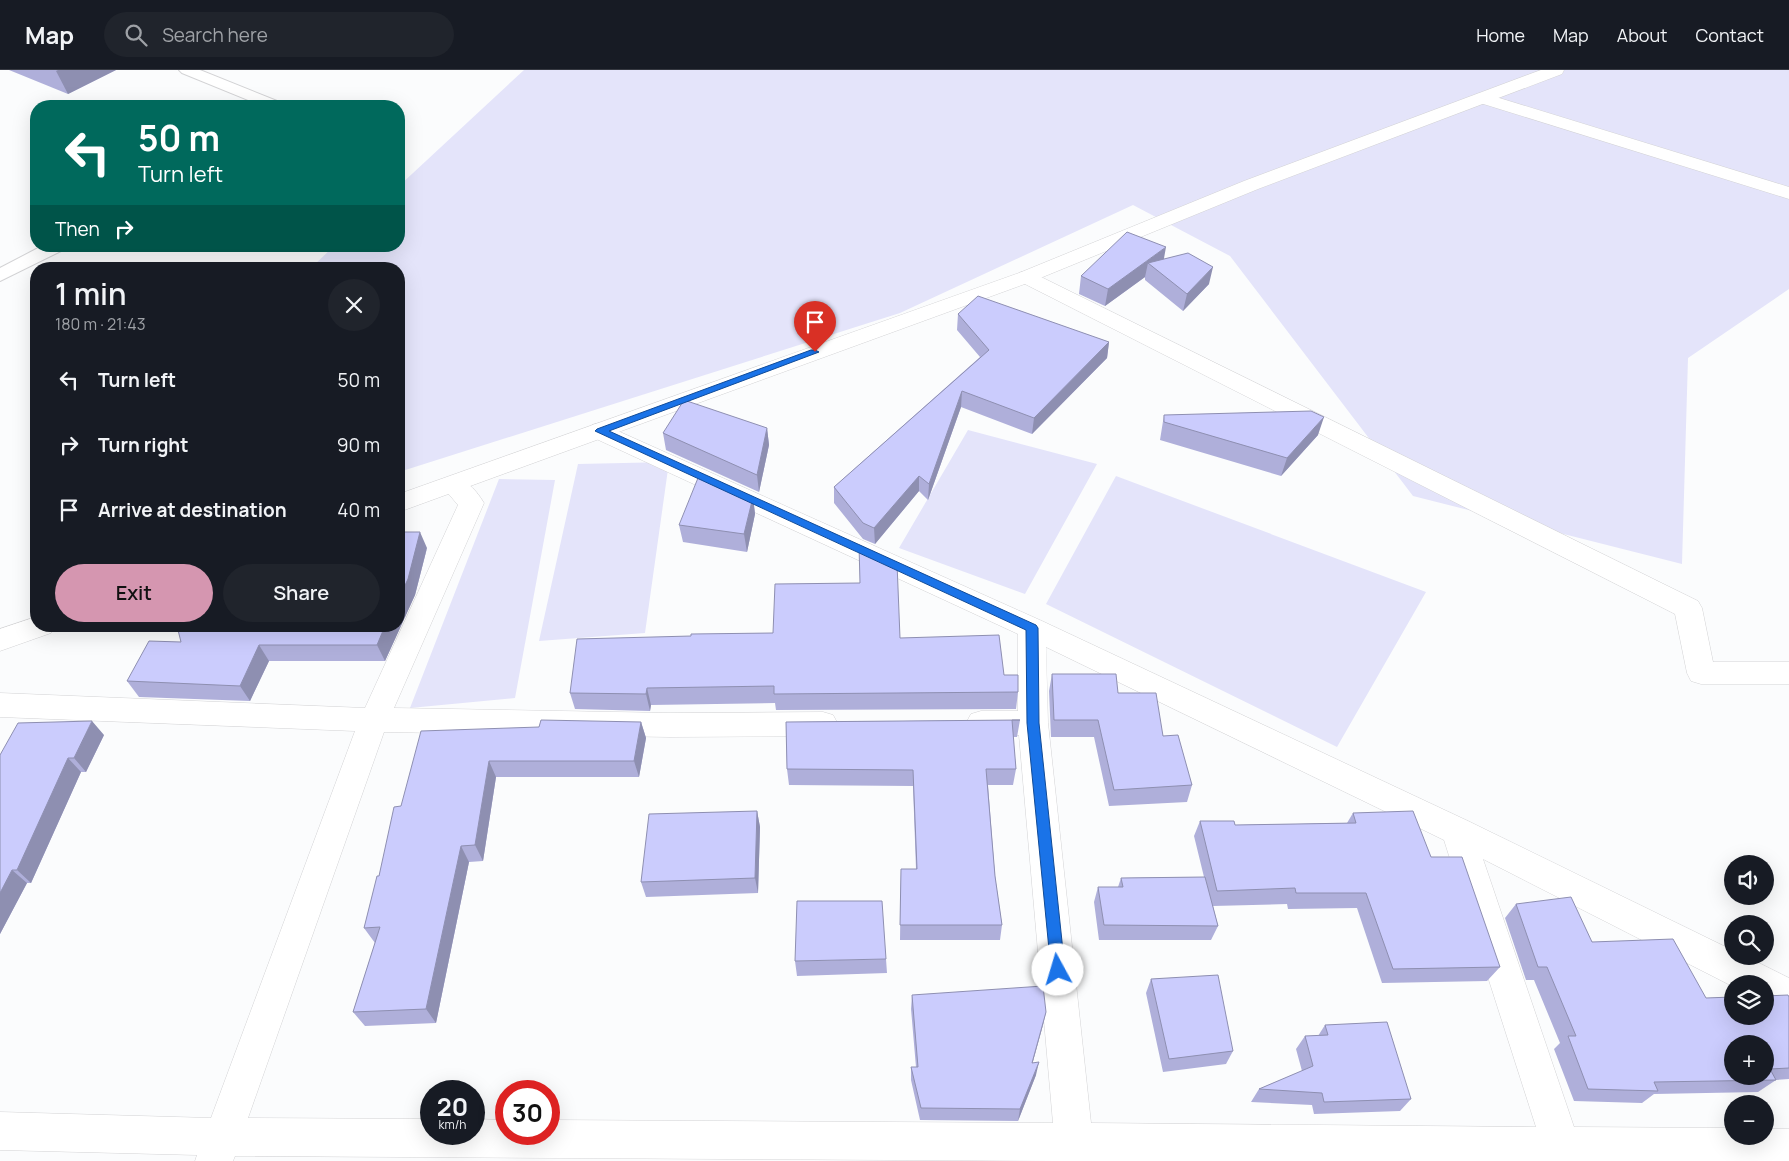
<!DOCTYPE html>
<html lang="en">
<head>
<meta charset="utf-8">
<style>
	body { margin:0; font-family:Manrope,sans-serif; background:#20242c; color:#f1f3f6; height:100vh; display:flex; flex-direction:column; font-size:19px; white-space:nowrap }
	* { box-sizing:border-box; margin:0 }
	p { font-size:16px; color:#9ea1a6 }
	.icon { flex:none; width:28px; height:28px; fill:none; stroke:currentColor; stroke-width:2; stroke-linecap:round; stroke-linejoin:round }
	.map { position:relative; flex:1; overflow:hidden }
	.details { position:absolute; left:30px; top:192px; width:375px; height:370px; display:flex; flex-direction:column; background:#171b24; border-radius:20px; box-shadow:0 5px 20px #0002 }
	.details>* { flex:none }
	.banner { position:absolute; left:30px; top:30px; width:375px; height:152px; border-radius:20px; box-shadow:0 5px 20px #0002; background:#00695c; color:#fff; overflow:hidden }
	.fabs { position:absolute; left:1724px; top:785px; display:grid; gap:10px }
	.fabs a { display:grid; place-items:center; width:50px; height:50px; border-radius:50%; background:#171b24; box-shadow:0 5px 20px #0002; font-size:25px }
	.speed { position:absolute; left:420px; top:1010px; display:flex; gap:10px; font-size:25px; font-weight:700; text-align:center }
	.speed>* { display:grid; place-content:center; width:65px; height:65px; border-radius:50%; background:#171b24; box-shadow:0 5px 20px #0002; line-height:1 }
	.speed small { font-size:12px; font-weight:400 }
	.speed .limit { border:8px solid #d22; background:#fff; color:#111 }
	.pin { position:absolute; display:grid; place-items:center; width:42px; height:42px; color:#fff; margin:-51px -21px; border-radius:50% 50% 50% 0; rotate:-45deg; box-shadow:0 0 5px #0007 }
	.pin .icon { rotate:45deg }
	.me { position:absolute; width:55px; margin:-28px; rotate:354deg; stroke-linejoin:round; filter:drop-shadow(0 0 4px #0008) }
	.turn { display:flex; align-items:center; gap:18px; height:105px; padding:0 25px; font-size:22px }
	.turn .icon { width:65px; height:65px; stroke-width:2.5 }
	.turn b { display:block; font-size:35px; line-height:42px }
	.then { display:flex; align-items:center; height:48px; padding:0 25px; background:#0003; gap:10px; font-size:19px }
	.round { display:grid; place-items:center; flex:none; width:52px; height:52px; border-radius:26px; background:#20242c }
	.overview { display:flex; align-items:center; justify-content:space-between; height:85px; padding:0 25px }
	h1 { font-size:30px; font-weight:600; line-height:38px }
	.button { display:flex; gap:10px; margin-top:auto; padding:10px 25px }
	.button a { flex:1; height:58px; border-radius:30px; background:#d596b0; color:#111; font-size:20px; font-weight:600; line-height:58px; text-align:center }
	.button a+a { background:#20242c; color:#f1f3f6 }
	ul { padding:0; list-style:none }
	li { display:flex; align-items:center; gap:15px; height:65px; padding:0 25px }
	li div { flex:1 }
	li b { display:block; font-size:19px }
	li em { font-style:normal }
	header { display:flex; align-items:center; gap:30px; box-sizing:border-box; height:70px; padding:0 25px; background:#171b24; border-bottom:1px solid #363941 }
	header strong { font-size:24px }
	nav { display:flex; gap:28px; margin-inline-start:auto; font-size:18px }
	.search { width:350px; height:45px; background:#20242c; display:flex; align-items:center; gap:12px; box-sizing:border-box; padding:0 18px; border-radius:28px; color:#9ea1a6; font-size:19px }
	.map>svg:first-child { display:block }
</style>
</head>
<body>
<header>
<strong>Map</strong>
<div class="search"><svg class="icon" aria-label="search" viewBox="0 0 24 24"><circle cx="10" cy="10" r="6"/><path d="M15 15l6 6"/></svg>Search here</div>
<nav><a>Home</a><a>Map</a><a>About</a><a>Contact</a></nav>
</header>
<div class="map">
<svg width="1789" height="1091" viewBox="0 0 1789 1091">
	<rect width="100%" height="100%" fill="#fbfcfd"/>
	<path fill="#e4e4fa" d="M524,0H1789V219L1688,288L1682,494L1413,426L1230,186L1133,135L900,243L399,402V199H310L334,176H399V116Z
		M968,360L1097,394L1025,524L899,478Z
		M669,392L645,563L539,571L578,394Z
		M1116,406L1426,522L1337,677L1046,534Z
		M499,409L555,410L515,628L410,638Z"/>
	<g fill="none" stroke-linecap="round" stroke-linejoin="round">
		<g stroke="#d3d3d5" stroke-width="2">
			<path id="lane" d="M179,0H200L282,33L284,36H263L182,3Z
				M42,176H66L63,180L0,211V198Z"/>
		</g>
		<g stroke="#d3d3d5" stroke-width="1">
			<path id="street" d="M1483,23L1789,117V129L1477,32L1474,28L1477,24Z
				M1026,201L1033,203L1698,531L1702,538L1713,592H1789V614H1701L1691,611L1687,603L1675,544L1019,211L1016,207L1019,203Z
				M600,353L1042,551L1468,751L1732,880V886H1745L1789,908V943L1765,932V914H1732V916L1483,789L1574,1057L1732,1058V1066H1765V1059H1789V1091H1057L235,1086L233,1091H195L197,1085L0,1080V1042L211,1048L355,661L0,647V623L365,638L458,435L441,415L444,409C462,404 475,418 484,433L394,638L670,643L823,642L833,645L838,654L833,663L823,666L670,667L384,662L248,1048L431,1049V1064H474V1049L506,1050V1064H549V1050L1053,1053L1019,665H981L971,662L966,653L971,644L981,641H1018V564L592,367L588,361L592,355ZM1046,577L1444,770L1536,1057L1091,1053L1048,653Z"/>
		</g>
		<g stroke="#d3d3d5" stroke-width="1">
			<path id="secondary" d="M1541,0H1564L1562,4L1258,119L1033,211L399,442V424L1019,203L1244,111Z
				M36,547V556H55L51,563L0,581V559Z"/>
		</g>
		<use href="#lane" fill="#fff" fill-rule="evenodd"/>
		<use href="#street" fill="#fff" fill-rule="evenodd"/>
		<use href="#secondary" fill="#fff" fill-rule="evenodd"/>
	</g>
	<path fill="#afafda" d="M9,0H116L68,24Z
		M1164,189L1209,214L1183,241L1145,210V207L1105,236L1079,224L1081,206Z
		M958,244L1109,272L1107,288L1032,364L961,337L928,430L919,421L875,474L863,469L834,433V417L980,287L957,260Z
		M1164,345L1318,365L1281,406L1160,370Z
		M767,358L769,375L759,422L666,380L663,363Z
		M753,427L755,444L747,482L683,472L679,455Z
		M427,478L415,525L385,591H269L250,631L139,627L127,611L181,572L399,556Z
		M860,513L900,568L1004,605L1018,622L1016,639L776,640L775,633L651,635L650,641L575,639L570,623L691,566L773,563Z
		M1052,604L1118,623L1163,666L1192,715L1187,732L1109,736L1094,667H1051L1049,621Z
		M1020,650L1017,667H1013L1016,699L1013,715H988L995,806L1002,855L1000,870H900L901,799H916L913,716L789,715L787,699L786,652Z
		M641,652L646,668L639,707H496L483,791L469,792L436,953L365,956L353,942L375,873L364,858L379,806L401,736L539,657Z
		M104,665L86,702H81L31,813H27L0,864V685Z
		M757,741L760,757L758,823L646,827L641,812Z
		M1353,743L1431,787L1500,897L1487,911L1382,913L1357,838L1288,839L1287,834L1213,836L1218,856L1211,870H1099L1094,832L1098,817H1118L1121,808L1204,807L1194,766L1200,751L1235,755L1347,753Z
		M1516,834L1706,928L1789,927V1009L1776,1010L1758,1022L1654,1024L1642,1033L1574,1031L1554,979L1560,973L1534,910H1526L1505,848Z
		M886,889L887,903L797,906L795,891Z
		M1151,909L1233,981L1226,994L1163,1002L1146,923Z
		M912,925L1046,942L1032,993L1036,1005L1018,1051L920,1050L911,1010V997H916L911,939Z
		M1325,955L1411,1029L1400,1041L1314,1044L1312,1035L1251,1032L1259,1019L1302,1001L1296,979L1305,966H1318Z"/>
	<path fill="#8e8fb1" d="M58,0H116L68,24L56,1Z
		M1166,177L1163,194L1148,193L1145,207L1105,236L1108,219Z
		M1213,197L1209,214L1183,241L1187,224Z
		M1109,272L1107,288L1032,364L1034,348Z
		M962,321L961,337L928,430L929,414Z
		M1324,347L1318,365L1281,406L1287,388Z
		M767,358L769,375L759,422L757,405Z
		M919,406V421L875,474L874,458Z
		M753,427L755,444L747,482L744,464Z
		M420,462L427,478L415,525L385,591L377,575L385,556H399V528Z
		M259,575L269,591L250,631L240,616Z
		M647,618L651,635L650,641L646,624Z
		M92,651L104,665L86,702L74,688Z
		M641,652L646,668L639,707L634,691Z
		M68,688L81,702L31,813L17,800Z
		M489,691L496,707L483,791L475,775Z
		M757,741L760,757L758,823L755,808Z
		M461,776L469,792L436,953L426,939Z
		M12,800L27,813L0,864V823Z
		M1046,942L1043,955L1029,1006L1032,993Z
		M1039,992L1036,1005L1018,1051L1020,1039Z"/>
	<path fill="#cbccfd" stroke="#8e8fb1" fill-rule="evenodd" d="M1127,162L1166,177L1108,219L1081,206Z
		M1188,183L1213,197L1187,224L1148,193Z
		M978,226L1109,272L1034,348L962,321L929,414L919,406L874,458L863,453L834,417L989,280L958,244Z
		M684,330L767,358L757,405L663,363Z
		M1311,341L1324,347L1287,388L1164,352V345Z
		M700,403L753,427L744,464L679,455Z
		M399,462H420L408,509L399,528Z
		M859,475L897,493L900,568L999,565L1004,605H1018V622L774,624V616L647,618L646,624L570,623L577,569L691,566V564L773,563L775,514L860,513Z
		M177,556H385L377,575H259L240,616L127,611L149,571L181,572Z
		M1052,604H1116L1118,623H1156L1163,666L1178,665L1192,715L1114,720L1098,650H1054Z
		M541,650L641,652L634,691H489L475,775L461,776L426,939L353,942L380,857L364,858L377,806H379L394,737L401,736L421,661L539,657Z
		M1012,650L1016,699H986L995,806L1002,855H900L901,799H917L913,700L787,699L786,652L1020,650Z
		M92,651L74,688H68L17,800H12L0,823V685L18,653Z
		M757,741L755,808L641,812L649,744Z
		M1413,741L1431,787H1462L1500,897L1393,899L1366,823H1296L1295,818L1217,821L1200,751H1234L1235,755L1356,753L1353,743Z
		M1205,807L1218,856L1104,855L1098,817H1123L1121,808Z
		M1571,827L1592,872L1673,869L1706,928L1732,927V946H1765V926L1788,925L1789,927V998L1770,999L1776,1010L1654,1012L1658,1021L1588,1019L1568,966H1576L1547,897H1538L1516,834ZM1732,974H1765V1006H1732Z
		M797,831H882L886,889L795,891Z
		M1218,905L1233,981L1169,989L1151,909Z
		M1043,916L1046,942L1032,993L1039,992L1020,1039L921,1038L911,997H918L912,925Z
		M1387,952L1411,1029L1324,1032L1322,1023L1259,1019L1313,996L1305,966L1328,965L1325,955Z"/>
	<path fill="#1a73e8" stroke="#114b97" d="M811,280H815L819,282L609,361L1036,555L1038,558L1039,653L1065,900L1063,905L1058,907L1053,905L1051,900L1027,653L1026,560L595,361L597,359Z"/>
</svg>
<div class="fabs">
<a><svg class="icon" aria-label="sound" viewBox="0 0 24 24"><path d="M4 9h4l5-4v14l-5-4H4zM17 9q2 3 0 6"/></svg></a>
<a><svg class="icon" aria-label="search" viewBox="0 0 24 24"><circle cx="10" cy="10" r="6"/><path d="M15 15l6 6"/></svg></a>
<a><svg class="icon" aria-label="layers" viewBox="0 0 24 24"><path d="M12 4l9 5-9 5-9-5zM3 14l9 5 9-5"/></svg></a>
<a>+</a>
<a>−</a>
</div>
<div class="speed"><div>20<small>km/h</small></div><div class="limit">30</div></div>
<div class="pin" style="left:815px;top:282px;background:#d93025"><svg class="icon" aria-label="arrive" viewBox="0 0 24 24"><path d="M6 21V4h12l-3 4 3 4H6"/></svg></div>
<svg class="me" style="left:1058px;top:900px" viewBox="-20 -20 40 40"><circle r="19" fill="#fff"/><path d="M0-13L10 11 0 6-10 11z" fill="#1a73e8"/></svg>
<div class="banner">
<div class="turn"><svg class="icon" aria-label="left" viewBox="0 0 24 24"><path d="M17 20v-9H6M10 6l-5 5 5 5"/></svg><div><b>50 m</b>Turn left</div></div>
<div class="then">Then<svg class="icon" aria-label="right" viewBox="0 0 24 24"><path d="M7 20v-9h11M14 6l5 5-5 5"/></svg></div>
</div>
<section class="details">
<div class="overview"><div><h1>1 min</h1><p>180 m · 21:43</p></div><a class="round"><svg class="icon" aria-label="close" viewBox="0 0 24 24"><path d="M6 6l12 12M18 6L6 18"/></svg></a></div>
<ul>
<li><svg class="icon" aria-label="left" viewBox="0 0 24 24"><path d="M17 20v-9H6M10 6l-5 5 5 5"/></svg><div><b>Turn left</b></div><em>50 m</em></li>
<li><svg class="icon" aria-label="right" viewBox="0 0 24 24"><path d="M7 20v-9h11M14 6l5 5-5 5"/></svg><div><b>Turn right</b></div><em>90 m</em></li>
<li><svg class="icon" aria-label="arrive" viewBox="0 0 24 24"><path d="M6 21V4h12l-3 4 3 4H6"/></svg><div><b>Arrive at destination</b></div><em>40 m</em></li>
</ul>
<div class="button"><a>Exit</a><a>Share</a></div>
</section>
</div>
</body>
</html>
